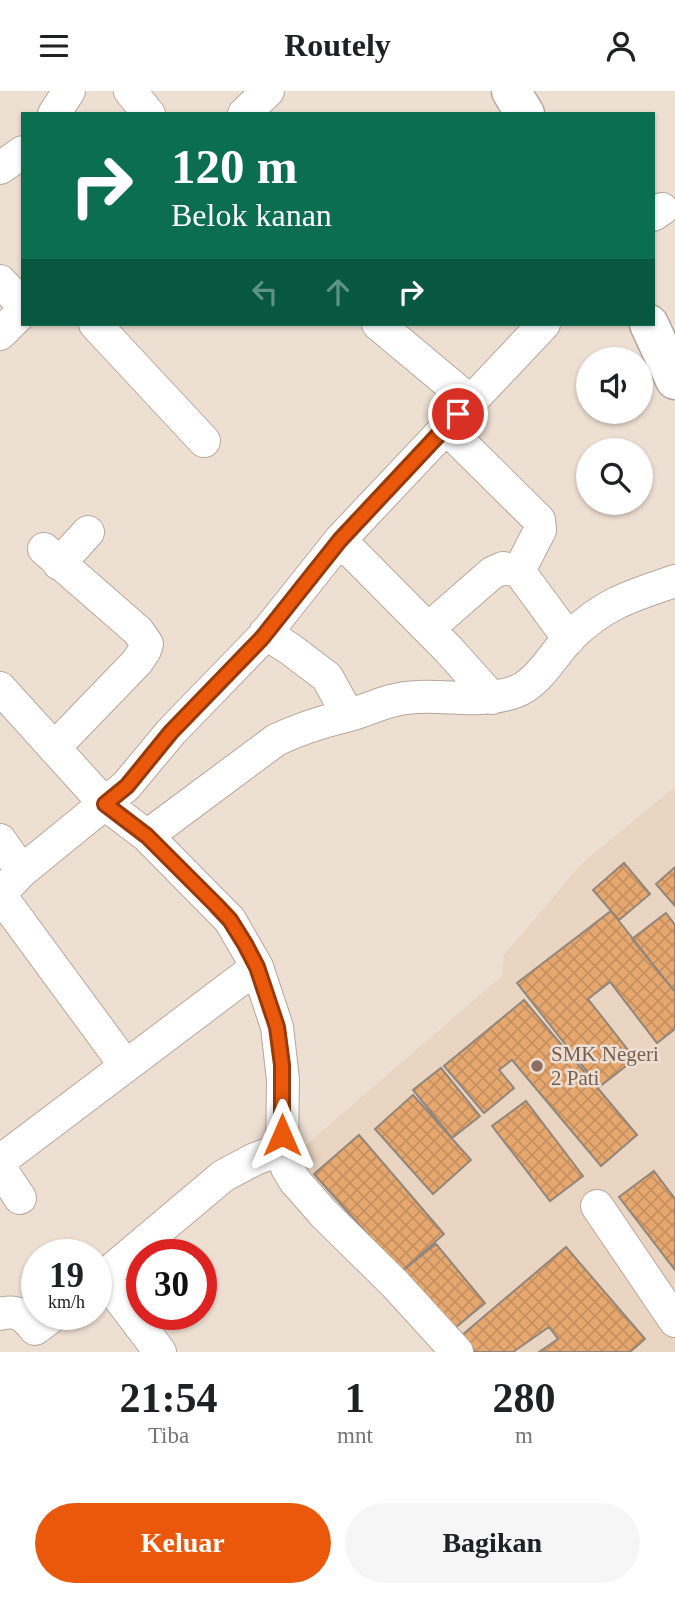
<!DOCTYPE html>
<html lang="id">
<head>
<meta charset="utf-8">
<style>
	body { margin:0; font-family:"Times New Roman",serif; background:#f6f6f6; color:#202124; height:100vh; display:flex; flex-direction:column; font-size:26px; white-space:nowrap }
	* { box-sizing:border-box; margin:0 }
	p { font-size:23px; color:#757577 }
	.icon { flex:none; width:38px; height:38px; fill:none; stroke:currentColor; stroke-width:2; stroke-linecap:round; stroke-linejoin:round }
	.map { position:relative; height:1261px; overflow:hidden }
	.panel { display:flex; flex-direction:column; background:#fff; flex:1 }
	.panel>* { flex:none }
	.top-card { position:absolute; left:21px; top:21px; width:634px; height:214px; border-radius:0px; box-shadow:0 2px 5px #0004; background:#0b6e4f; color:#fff; overflow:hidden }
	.tools { position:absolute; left:576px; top:256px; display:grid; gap:14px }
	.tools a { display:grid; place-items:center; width:77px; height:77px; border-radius:50%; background:#fff; box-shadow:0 2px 5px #0004; font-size:35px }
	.speed { position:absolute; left:21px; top:1148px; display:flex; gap:14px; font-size:35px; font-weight:700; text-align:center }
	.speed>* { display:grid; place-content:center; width:91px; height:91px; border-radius:50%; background:#fff; box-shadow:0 2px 5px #0004; line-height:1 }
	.speed small { font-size:18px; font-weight:400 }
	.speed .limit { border:10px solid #d22; background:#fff; color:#111 }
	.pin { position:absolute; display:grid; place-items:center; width:60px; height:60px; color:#fff; margin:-30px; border:4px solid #fff; border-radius:50%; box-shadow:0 2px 7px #0007 }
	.me { position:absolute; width:77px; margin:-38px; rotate:0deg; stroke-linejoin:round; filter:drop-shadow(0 0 5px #0008) }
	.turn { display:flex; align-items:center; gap:24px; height:147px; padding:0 35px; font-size:32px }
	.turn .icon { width:91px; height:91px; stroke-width:2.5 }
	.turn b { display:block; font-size:49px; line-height:60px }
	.lanes { display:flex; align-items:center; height:66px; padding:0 35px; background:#0003; justify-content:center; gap:35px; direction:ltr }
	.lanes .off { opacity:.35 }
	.eta { display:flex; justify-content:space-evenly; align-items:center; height:119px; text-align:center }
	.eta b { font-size:42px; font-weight:600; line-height:49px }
	.button { display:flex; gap:14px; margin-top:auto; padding:14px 35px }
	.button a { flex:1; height:80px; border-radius:42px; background:#ea580c; color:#fff; font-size:28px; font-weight:600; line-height:80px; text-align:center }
	.button a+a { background:#f6f6f6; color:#202124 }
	header { display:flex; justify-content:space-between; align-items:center; height:91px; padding:0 35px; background:#fff; font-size:32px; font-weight:600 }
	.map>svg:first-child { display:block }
</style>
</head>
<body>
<header><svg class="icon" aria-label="menu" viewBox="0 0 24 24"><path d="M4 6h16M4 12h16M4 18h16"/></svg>Routely<svg class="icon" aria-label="person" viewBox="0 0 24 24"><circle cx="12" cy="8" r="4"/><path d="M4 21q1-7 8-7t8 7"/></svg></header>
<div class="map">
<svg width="675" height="1261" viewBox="0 0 675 1261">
	<defs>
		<pattern id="building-cross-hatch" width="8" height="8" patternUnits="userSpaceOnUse" patternTransform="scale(1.75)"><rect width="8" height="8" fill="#e7a870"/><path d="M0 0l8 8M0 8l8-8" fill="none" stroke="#c59060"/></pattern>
	</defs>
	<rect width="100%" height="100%" fill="#eedfd3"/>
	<path fill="#ead5c3" d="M675,696V1261H466L298,1077L294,1064L502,885L504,864L582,772Z"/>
	<path fill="url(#building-cross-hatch)" stroke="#93867a" stroke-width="2" d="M624,772L650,803L619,829L593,799Z
		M675,776V815L656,793Z
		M611,820L675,901V938L657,952L610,891L588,908L635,968L599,996L517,892Z
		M666,822L675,834V901L632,848Z
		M524,909L637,1044L601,1075L512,969L499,979L514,997L484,1022L444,975Z
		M441,977L480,1025L452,1047L413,999Z
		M413,1004L471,1069L433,1103L375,1038Z
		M526,1010L583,1085L550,1110L492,1035Z
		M359,1044L444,1143L401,1181L314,1083Z
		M654,1080L675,1108V1179L619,1106Z
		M436,1153L485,1212L450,1241L401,1181Z
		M566,1156L645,1248L630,1261H539L558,1248L549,1236L513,1261H466L455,1250Z"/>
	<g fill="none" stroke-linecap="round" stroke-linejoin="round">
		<g stroke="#b6a79c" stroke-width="34">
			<path id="minor" d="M130,0L149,23
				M54,23L69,0
				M244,23L268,0
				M0,77L23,61
				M653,124L662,118
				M0,190L23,214
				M95,233L204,350
				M378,233L470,310
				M0,243L23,220
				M445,336L539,429L540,439L519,480
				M340,449L449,559L492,607
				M44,458L138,540L147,553L145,559L137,571L54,657
				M59,473L88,441
				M428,538L492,482L503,477L519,480L569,548
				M265,542L290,558L327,586L348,624
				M0,597L105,713L147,745L230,829L257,876L277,936L283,989L282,1058L287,1077L295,1090L324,1123L395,1193L457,1261
				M147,745L276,649C299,638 321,631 346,625C372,618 388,607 417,606C451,604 485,613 517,600C539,591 553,564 569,547C603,513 630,505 675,490
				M0,749L22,780
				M0,803L22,780L126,695L171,641L262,547L340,449L544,233
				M0,804L125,974
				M0,1070L257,876
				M0,1077L20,1107
				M597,1115L675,1230
				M104,1187L160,1261
				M96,1192L223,1085L255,1068L282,1058
				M0,1223C17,1218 25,1225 35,1238L55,1223"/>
		</g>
		<g stroke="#b6a79c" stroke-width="41">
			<path id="major" d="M511,0L525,23
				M649,233L675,289"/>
		</g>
		<use href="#minor" stroke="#fff" stroke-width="32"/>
		<use href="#major" stroke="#fff" stroke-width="38"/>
	</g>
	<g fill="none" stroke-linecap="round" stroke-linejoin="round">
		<g stroke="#983908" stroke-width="18">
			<path id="route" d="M282,1044V974L277,936L257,876L245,853L230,829L215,813L147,745L105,713L127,695L171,641L262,547L340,449L458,323"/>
		</g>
		<use href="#route" stroke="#ea580c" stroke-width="12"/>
	</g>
	<circle fill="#8d6e63" stroke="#eedfd3" stroke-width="2.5" cx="537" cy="975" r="7"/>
	<g text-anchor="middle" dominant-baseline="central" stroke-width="5" stroke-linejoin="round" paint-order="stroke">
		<g font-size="21" fill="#785e54" stroke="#eedfd3" text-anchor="start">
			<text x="551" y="963">SMK Negeri<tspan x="551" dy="24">2 Pati</tspan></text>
		</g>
	</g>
</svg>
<div class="tools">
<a><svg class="icon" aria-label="sound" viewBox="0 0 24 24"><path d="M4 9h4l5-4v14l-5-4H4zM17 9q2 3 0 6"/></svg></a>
<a><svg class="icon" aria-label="search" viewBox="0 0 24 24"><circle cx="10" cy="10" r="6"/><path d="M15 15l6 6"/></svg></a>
</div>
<div class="speed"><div>19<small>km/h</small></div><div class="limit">30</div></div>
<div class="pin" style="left:458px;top:323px;background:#d93025"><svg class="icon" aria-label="arrive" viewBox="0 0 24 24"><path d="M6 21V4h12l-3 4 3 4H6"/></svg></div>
<svg class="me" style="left:282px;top:1044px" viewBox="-20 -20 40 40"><path d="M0-17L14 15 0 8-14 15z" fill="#ea580c" stroke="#fff" stroke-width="4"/></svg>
<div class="top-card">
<div class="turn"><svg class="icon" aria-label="right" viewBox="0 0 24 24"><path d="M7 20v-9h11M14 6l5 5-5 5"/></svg><div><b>120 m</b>Belok kanan</div></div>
<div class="lanes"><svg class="icon off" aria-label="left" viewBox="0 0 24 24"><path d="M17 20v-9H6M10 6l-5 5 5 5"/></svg><svg class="icon off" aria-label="ahead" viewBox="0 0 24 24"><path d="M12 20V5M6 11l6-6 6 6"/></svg><svg class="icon" aria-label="right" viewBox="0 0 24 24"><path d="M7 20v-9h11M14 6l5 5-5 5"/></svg></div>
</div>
</div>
<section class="panel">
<div class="eta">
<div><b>21:54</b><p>Tiba</p></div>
<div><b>1</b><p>mnt</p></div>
<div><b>280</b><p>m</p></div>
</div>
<div class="button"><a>Keluar</a><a>Bagikan</a></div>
</section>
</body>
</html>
